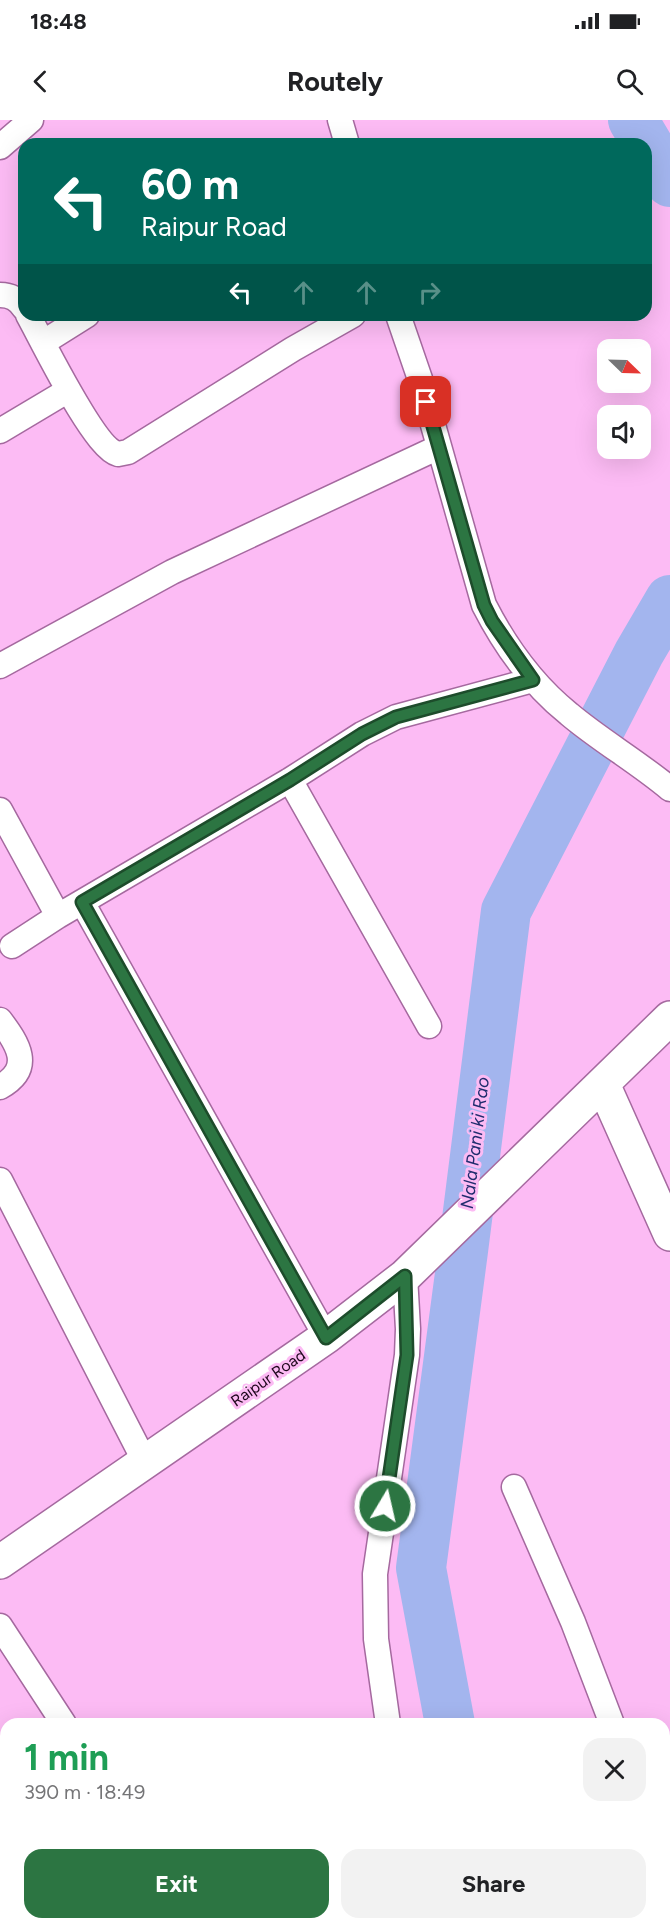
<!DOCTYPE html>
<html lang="en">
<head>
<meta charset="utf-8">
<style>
	body { margin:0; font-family:Figtree,sans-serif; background:#f2f2f2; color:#202124; height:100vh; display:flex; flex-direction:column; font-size:22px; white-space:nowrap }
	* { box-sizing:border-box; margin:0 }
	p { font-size:20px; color:#757577 }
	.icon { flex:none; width:33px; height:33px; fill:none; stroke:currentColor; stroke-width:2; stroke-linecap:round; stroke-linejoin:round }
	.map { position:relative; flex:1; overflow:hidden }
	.side { position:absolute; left:0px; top:1598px; width:670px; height:212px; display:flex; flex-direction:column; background:#fff; border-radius:18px 18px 0 0; box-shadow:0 6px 24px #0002 }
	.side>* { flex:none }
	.top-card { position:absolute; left:18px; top:18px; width:634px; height:183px; border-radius:18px; box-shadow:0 6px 24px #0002; background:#00695c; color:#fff; overflow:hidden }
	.needle { width:39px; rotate:113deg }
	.buttons { position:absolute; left:597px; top:219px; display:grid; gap:12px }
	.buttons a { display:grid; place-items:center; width:54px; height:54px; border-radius:12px; background:#fff; box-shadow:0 6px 24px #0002; font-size:30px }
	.pin { position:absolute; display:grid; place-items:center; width:51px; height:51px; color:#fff; margin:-26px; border-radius:12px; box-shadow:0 3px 9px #0006 }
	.me { position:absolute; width:66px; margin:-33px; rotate:9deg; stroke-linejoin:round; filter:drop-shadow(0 0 4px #0008) }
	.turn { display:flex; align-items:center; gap:21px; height:126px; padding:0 24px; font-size:27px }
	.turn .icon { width:78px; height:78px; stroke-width:2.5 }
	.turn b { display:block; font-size:42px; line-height:51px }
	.lanes { display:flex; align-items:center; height:57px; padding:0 24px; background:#0003; justify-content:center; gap:30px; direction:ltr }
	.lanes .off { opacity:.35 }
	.round { display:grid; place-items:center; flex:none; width:63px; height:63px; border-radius:18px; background:#f2f2f2 }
	.overview { display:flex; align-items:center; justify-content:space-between; height:102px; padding:0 24px }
	h1 { font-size:36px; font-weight:700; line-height:45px; color:#1e9e55 }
	.button { display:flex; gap:12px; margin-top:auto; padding:12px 24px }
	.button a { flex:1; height:69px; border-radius:18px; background:#2c7542; color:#fff; font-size:24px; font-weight:700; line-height:69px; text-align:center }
	.button a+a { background:#f2f2f2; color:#202124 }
	.status { display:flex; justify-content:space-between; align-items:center; height:42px; padding:0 30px; background:#fff; direction:ltr }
	.status svg { height:16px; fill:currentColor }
	header { display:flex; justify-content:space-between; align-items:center; height:78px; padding:0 24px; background:#fff; font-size:27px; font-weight:700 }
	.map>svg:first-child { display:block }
</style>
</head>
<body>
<div class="status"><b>18:48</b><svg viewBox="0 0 49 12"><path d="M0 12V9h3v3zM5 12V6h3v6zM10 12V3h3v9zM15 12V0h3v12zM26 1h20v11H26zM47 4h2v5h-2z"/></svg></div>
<header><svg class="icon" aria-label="back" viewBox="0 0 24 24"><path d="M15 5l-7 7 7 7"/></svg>Routely<svg class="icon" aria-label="search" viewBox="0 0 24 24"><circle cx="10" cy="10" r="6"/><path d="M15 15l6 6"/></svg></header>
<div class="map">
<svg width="670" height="1808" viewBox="0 0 670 1808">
	<rect width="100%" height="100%" fill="#fcbbf4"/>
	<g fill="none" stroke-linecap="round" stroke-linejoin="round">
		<path stroke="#a3b5ee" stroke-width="50" d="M633,0L670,62
			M450,1604L421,1448L463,1131L506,791L639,533L670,480
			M500,1803L501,1808"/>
		<g stroke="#a5699f" stroke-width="27">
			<path id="street" d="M340,0L347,24
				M0,27L31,0
				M0,175C11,175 18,179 24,188
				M28,195C42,220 94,328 118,334L128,332L293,229L353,195
				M398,195L420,259L484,485C505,526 533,565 569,594C601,621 638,642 670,669
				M44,222L87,195
				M0,311L67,271
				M0,546L172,452L439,327
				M290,660L429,906
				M0,690L58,796
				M82,782L326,1217
				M12,826L58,796L290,660L362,614L396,597L533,560
				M0,900C18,924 34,948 0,967
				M0,1060L145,1342
				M514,1367L573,1502L612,1604
				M0,1506L64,1604
				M388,1604L376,1519L375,1454L407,1235L408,1209L405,1156
				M664,1728L670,1737
				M0,1791L6,1788
				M178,1803L182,1808
				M442,1803L443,1808"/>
		</g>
		<g stroke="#a5699f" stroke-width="36">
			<path id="secondary" d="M603,964L670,1114
				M0,1442L326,1217L405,1156L670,898"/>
		</g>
		<use href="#street" stroke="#fff" stroke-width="24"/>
		<use href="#secondary" stroke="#fff" stroke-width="33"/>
	</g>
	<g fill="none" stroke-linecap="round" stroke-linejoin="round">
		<g stroke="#1d4c2b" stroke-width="15">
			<path id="route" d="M385,1386L407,1235L405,1156L326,1218L82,782L290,660L362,614L396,597L533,560L492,501L484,485L426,282"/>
		</g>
		<use href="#route" stroke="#2c7542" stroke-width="10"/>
	</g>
	<g text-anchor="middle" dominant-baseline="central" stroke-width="6" stroke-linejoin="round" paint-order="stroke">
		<g font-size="16" fill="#1e071c" stroke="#fcbbf4">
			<text transform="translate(268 1258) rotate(-35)">Raipur Road</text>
		</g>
		<g font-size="18" font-style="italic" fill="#202d6e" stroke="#fcbbf4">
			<text transform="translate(475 1023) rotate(-83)">Nala Pani ki Rao</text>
		</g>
	</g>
</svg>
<div class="buttons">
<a><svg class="needle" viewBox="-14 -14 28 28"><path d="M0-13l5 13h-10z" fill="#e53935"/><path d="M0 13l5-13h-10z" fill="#757577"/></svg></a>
<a><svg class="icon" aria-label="sound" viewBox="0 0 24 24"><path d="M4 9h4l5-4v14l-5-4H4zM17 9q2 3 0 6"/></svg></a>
</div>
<div class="pin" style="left:426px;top:282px;background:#d93025"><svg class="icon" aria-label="arrive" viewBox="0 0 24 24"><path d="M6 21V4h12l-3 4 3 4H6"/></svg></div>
<svg class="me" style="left:385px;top:1386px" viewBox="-20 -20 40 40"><circle r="17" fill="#2c7542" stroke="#fff" stroke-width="3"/><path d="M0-11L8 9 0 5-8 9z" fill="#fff"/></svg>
<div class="top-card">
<div class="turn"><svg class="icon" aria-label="left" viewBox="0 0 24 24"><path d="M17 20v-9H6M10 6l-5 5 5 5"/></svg><div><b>60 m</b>Raipur Road</div></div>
<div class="lanes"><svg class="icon" aria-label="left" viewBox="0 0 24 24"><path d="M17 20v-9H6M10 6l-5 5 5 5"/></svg><svg class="icon off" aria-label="ahead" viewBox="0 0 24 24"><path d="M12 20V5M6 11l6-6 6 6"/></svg><svg class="icon off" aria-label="ahead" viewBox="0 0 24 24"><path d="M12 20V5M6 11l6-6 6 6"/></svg><svg class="icon off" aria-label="right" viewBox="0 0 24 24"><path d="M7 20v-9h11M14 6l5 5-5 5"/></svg></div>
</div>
<section class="side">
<div class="overview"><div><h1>1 min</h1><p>390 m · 18:49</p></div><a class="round"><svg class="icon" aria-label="close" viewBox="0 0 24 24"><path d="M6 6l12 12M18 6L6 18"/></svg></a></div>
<div class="button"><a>Exit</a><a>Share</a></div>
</section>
</div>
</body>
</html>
